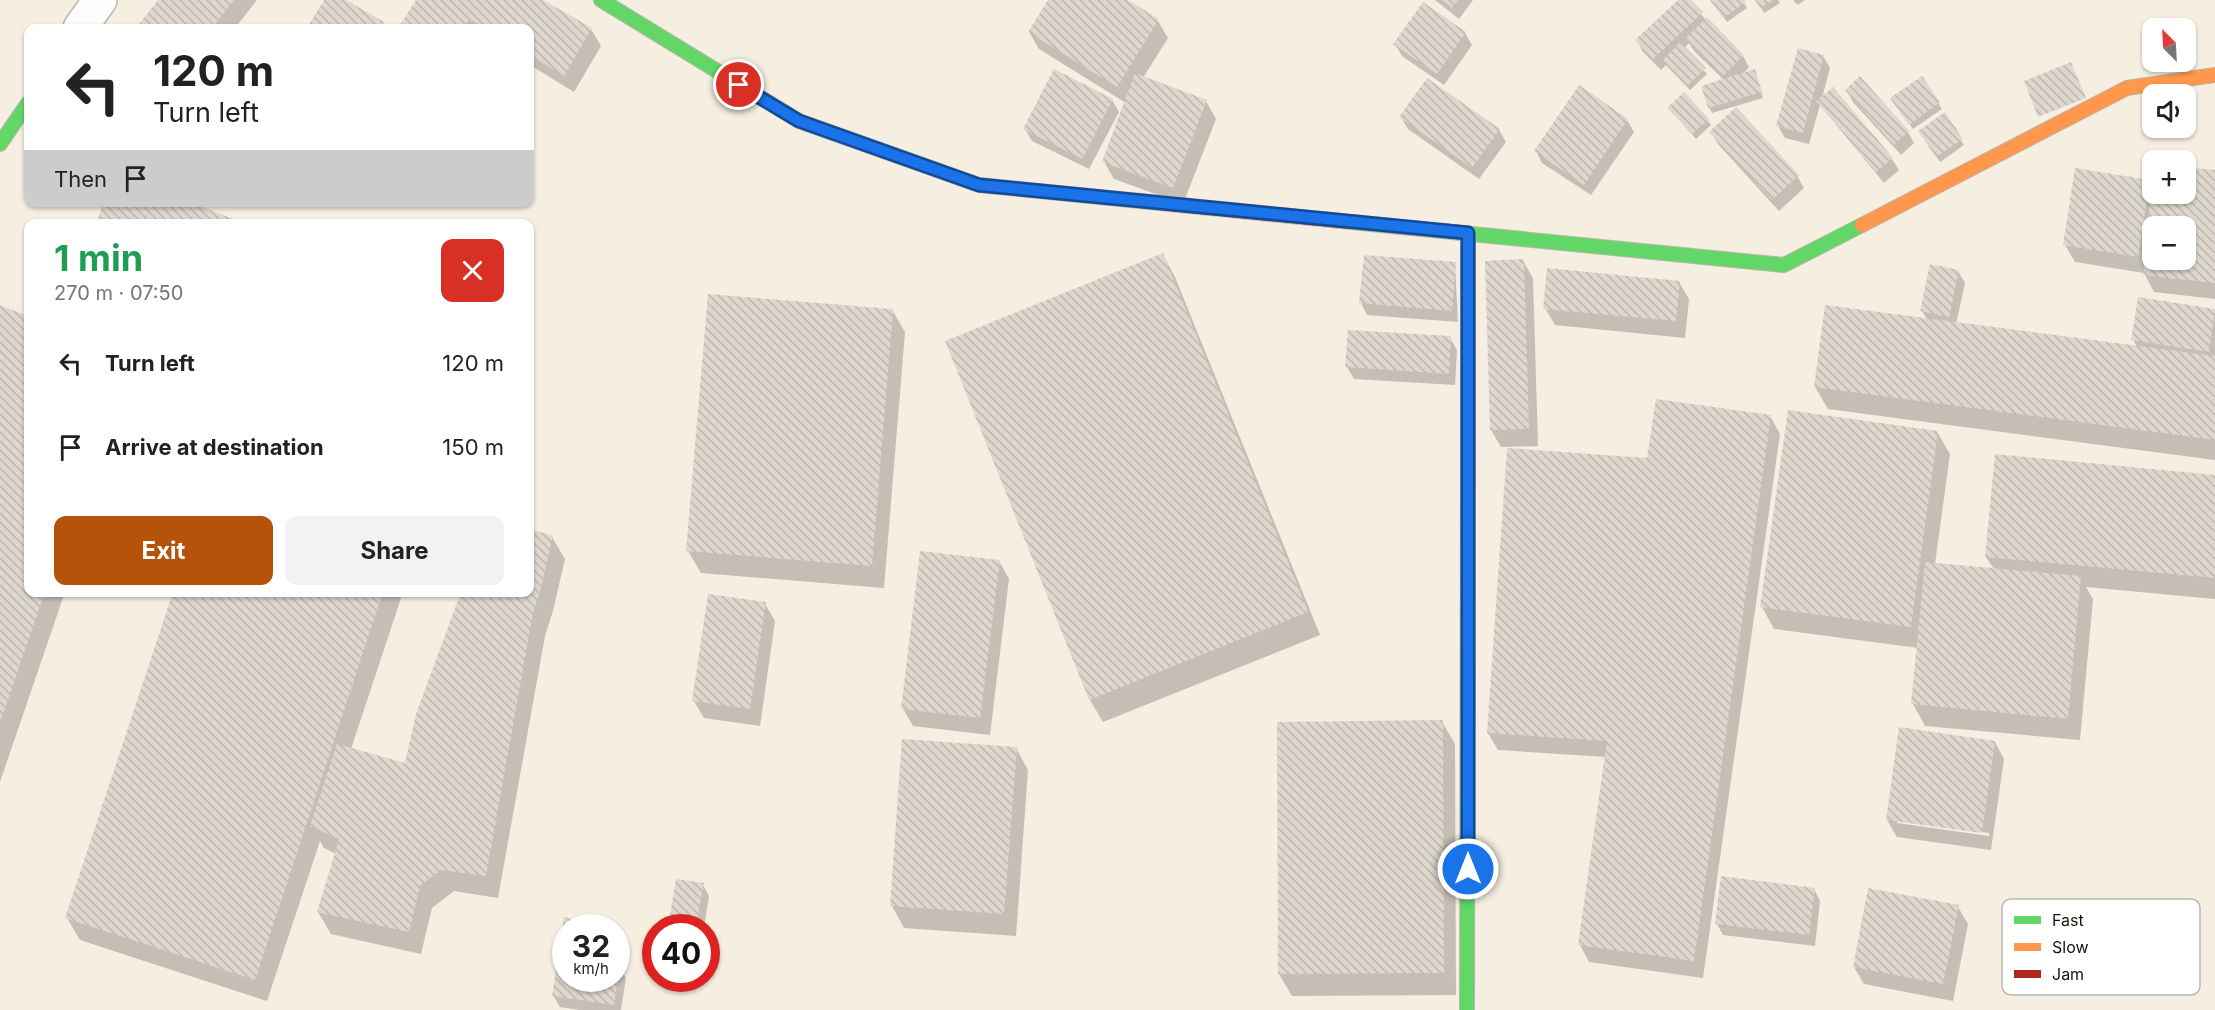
<!DOCTYPE html>
<html lang="en">
<head>
<meta charset="utf-8">
<style>
	body { margin:0; font-family:Inter,sans-serif; background:#f2f2f2; color:#222; height:100vh; display:flex; flex-direction:column; font-size:22px; white-space:nowrap }
	* { box-sizing:border-box; margin:0 }
	p { font-size:20px; color:#767676 }
	.icon { flex:none; width:33px; height:33px; fill:none; stroke:currentColor; stroke-width:2; stroke-linecap:round; stroke-linejoin:round }
	.map { position:relative; flex:1; overflow:hidden }
	.side { position:absolute; left:24px; top:219px; width:510px; height:378px; display:flex; flex-direction:column; background:#fff; border-radius:12px; box-shadow:0 2px 4px #0004 }
	.side>* { flex:none }
	.top-card { position:absolute; left:24px; top:24px; width:510px; height:183px; border-radius:12px; box-shadow:0 2px 4px #0004; background:#fff; color:#222; overflow:hidden }
	.needle { width:39px; rotate:336deg }
	.fabs { position:absolute; left:2142px; top:18px; display:grid; gap:12px }
	.fabs a { display:grid; place-items:center; width:54px; height:54px; border-radius:12px; background:#fff; box-shadow:0 2px 4px #0004; font-size:30px }
	.speed { position:absolute; left:552px; top:914px; display:flex; gap:12px; font-size:30px; font-weight:700; text-align:center }
	.speed>* { display:grid; place-content:center; width:78px; height:78px; border-radius:50%; background:#fff; box-shadow:0 2px 4px #0004; line-height:1 }
	.speed small { font-size:15px; font-weight:400 }
	.speed .limit { border:9px solid #d22; background:#fff; color:#111 }
	.pin { position:absolute; display:grid; place-items:center; width:51px; height:51px; color:#fff; margin:-26px; border:3px solid #fff; border-radius:50%; box-shadow:0 2px 6px #0007 }
	.me { position:absolute; width:66px; margin:-33px; rotate:0deg; stroke-linejoin:round; filter:drop-shadow(0 0 4px #0008) }
	.turn { display:flex; align-items:center; gap:21px; height:126px; padding:0 30px; font-size:27px }
	.turn .icon { width:78px; height:78px; stroke-width:2.5 }
	.turn b { display:block; font-size:42px; line-height:51px }
	.then { display:flex; align-items:center; height:57px; padding:0 30px; background:#0003; gap:12px; font-size:22px }
	.round { display:grid; place-items:center; flex:none; width:63px; height:63px; border-radius:12px; background:#f2f2f2 }
	.summary { display:flex; align-items:center; justify-content:space-between; height:102px; padding:0 30px }
	h1 { font-size:36px; font-weight:700; line-height:45px; color:#1e9e55 }
	.primary-button { display:flex; gap:12px; margin-top:auto; padding:12px 30px }
	.primary-button a { flex:1; height:69px; border-radius:12px; background:#b45309; color:#fff; font-size:24px; font-weight:700; line-height:69px; text-align:center }
	.primary-button a+a { background:#f2f2f2; color:#222 }
	ul { padding:0; list-style:none }
	li { display:flex; align-items:center; gap:18px; height:84px; padding:0 30px }
	li div { flex:1 }
	li b { display:block; font-size:22px }
	li em { font-style:normal }
	.map>svg:first-child { display:block }
</style>
</head>
<body>
<div class="map">
<svg width="2215" height="1010" viewBox="0 0 2215 1010">
	<defs>
		<pattern id="building-back-hatch" width="6" height="6" patternUnits="userSpaceOnUse" patternTransform="scale(1.5)"><rect width="6" height="6" fill="#ddd7cd"/><path d="M-1 5l2 2M0 0l6 6M5-1l2 2" fill="none" stroke="#bdb8af"/></pattern>
	</defs>
	<rect width="100%" height="100%" fill="#f5eee1"/>
	<path fill="#0003" fill-rule="evenodd" d="M159,0H257L235,28H137Z
		M326,0H343L383,23L386,28H309Z
		M418,0H539L591,29L601,46L574,92L530,65V28H400Z
		M1049,0H1125L1158,21L1168,38L1143,78L1206,101L1216,119L1183,204L1114,179L1104,162L1126,103L1039,49L1029,32Z
		M1435,0H1473L1459,19Z
		M1680,0H1689L1706,20L1743,56L1749,67L1742,75L1757,77L1763,98L1712,113L1709,107L1724,80L1694,51L1689,43L1684,48L1707,74L1690,90L1666,65L1661,70L1643,52L1637,40Z
		M1711,0H1742L1747,8L1727,22Z
		M1757,0H1778L1780,3L1764,13Z
		M1793,0H1805L1798,5Z
		M1465,33L1472,45L1444,85L1402,56L1395,44Z
		M1823,56L1830,68L1822,98L1892,159L1899,170L1884,183L1820,105L1809,144L1785,138L1778,126Z
		M1921,78L1942,109L1913,129L1895,104Z
		M1847,90L1908,132L1914,143L1901,155L1853,102Z
		M1112,100L1119,112L1089,169L1032,141L1025,129Z
		M1669,108L1707,120L1711,125L1696,139Z
		M1401,117L1499,130L1506,142L1479,179L1408,129Z
		M1627,120L1634,132L1591,195L1542,163L1536,151Z
		M1711,132L1797,176L1804,188L1779,211L1718,144Z
		M1923,137L1961,140L1964,145L1940,162Z
		M2186,168L2215,171V299L2154,292L2144,273L2075,262L2065,245L2149,181L2152,187V194H2186ZM2152,226H2186V260H2152Z
		M1163,255L1175,277L1320,635L1103,722L1090,700L947,342Z
		M1523,261L1533,278L1538,446L1501,447L1491,430L1486,262Z
		M1455,264L1458,322L1367,315L1361,303Z
		M1958,271L1965,283L1956,324L2138,348L2133,340L2139,298L2215,310V460L1828,409L1815,387L1927,320L1922,311Z
		M1679,282L1689,299L1685,338L1555,325L1545,308Z
		M0,307L28,318V592H65L0,782Z
		M892,310L905,332L884,588L701,573L688,551Z
		M1450,338L1457,350L1455,385L1354,379L1347,367Z
		M1770,416L1780,434L1703,978L1589,962L1580,945L1606,757L1498,750L1488,733L1649,459Z
		M1937,432L1950,454L1935,564L1994,569L1986,557L2215,476V599L2086,587L2093,599L2080,740L1925,726L1913,704L1918,648L1774,629L1762,607Z
		M530,531L552,537L565,559L553,611L545,636L498,898L454,891L432,908L421,954L331,934L318,912L336,854L324,848L320,841L267,1001L80,940L67,918L175,592H403L351,749L406,765L530,592Z
		M999,561L1009,579L990,735L913,726L903,709Z
		M765,604L775,621L760,726L704,718L694,701Z
		M1442,722L1455,744L1456,995L1292,996L1279,974Z
		M1995,742L2004,759L1991,850L1897,837L1887,820ZM1897,820L1989,833V836L1897,823Z
		M1016,748L1028,770L1016,936L904,928L892,906Z
		M703,885L709,896L704,927H670Z
		M1814,889L1820,901L1815,946L1723,935L1717,924Z
		M1958,907L1968,924L1953,1001L1864,984L1854,967Z
		M565,919L592,927H566V978H616L619,966L626,978L621,1010H579L560,1007L553,995Z"/>
	<path fill="url(#building-back-hatch)" fill-rule="evenodd" d="M158,0H234L212,28H136Z
		M324,0H346L384,22L380,28H307Z
		M416,0H543L592,28L564,76L530,55V28H485L470,19L462,28H398Z
		M1048,0H1128L1159,19L1117,87L1028,32Z
		M1442,0H1458L1452,8Z
		M1678,0H1691L1703,12L1653,59L1635,40Z
		M1710,0H1744L1746,2L1723,18Z
		M1755,0H1774L1760,8Z
		M1423,2L1466,32L1437,74L1393,44Z
		M1707,17L1744,55L1723,76L1685,39Z
		M1680,42L1706,68L1687,86L1662,61Z
		M1798,48L1824,55L1803,133L1776,126Z
		M2071,62L2086,98L2038,117L2024,81Z
		M1054,69L1113,99L1082,159L1023,129Z
		M1755,69L1762,92L1708,108L1701,86Z
		M1135,73L1207,100L1173,188L1102,162Z
		M1860,76L1909,131L1894,145L1845,90Z
		M1922,76L1940,102L1909,125L1890,98Z
		M1427,78L1500,129L1472,168L1399,117Z
		M1579,85L1628,119L1584,185L1534,151Z
		M1833,87L1893,158L1876,172L1816,101Z
		M1684,92L1709,119L1692,134L1667,108Z
		M1736,107L1799,175L1772,200L1709,132Z
		M1945,112L1963,139L1936,157L1918,131Z
		M2186,167L2215,170V283L2143,275L2151,194H2186ZM2152,226H2186V260H2152Z
		M2075,168L2150,180L2138,257L2063,245Z
		M104,202H189L244,223L96,224Z
		M1163,253L1308,612L1089,700L945,341Z
		M1364,255L1456,262L1452,311L1359,303Z
		M1524,259L1529,429L1490,430L1485,261Z
		M1930,264L1959,270L1949,317L1920,311Z
		M1547,268L1680,281L1676,321L1543,309Z
		M708,294L893,309L872,566L686,551Z
		M2138,297L2215,309L2209,352L2131,340Z
		M0,305L28,316V592H45L0,723Z
		M1825,305L2215,356V440L1814,387Z
		M1348,330L1451,336L1449,374L1345,367Z
		M1656,399L1771,415L1694,961L1578,945L1607,741L1487,733L1507,448L1647,458Z
		M1788,410L1938,431L1911,627L1760,607Z
		M1995,454L2215,475V578L1985,557Z
		M530,529L553,536L541,588L533,613L486,876L441,870L420,886L409,932L317,912L339,839L310,826L337,744L405,763L416,714L461,592H530Z
		M920,551L1000,560L980,718L901,709Z
		M1925,562L2081,576L2068,719L1911,704Z
		M173,592H383L255,980L65,918Z
		M708,594L766,602L750,709L692,701Z
		M1443,720L1444,973L1278,974L1277,722Z
		M1899,727L1995,741L1982,833L1886,820Z
		M902,739L1017,747L1004,914L890,906Z
		M1721,876L1815,888L1809,935L1715,924Z
		M676,879L704,883L696,927H668Z
		M1868,888L1959,905L1943,984L1853,967Z
		M564,917L595,926L566,927V978H616V965H620L614,1005L552,996Z"/>
	<g fill="none" stroke-linecap="round" stroke-linejoin="round">
		<g stroke="#bbb6ac" stroke-width="36">
			<path id="street" d="M80,28L100,0"/>
		</g>
		<g stroke="#bbb6ac" stroke-width="16">
			<path id="fast" d="M601,0L799,121L979,185L1160,203
				M0,144L28,103
				M1351,222L1784,265L1862,225
				M1467,1010L1468,470"/>
		</g>
		<g stroke="#bbb6ac" stroke-width="16">
			<path id="slow" d="M1862,225L2127,88L2215,75"/>
		</g>
		<g stroke="#bbb6ac" stroke-width="16">
			<path id="jam" d="M1160,203L1351,222
				M1468,470V233"/>
		</g>
		<use href="#street" stroke="#fefcfa" stroke-width="33"/>
		<use href="#fast" stroke="#63d668" stroke-width="14"/>
		<use href="#slow" stroke="#ff974d" stroke-width="14"/>
		<use href="#jam" stroke="#b3261e" stroke-width="14"/>
	</g>
	<g fill="none" stroke-linecap="round" stroke-linejoin="round">
		<g stroke="#114b97" stroke-width="15">
			<path id="route" d="M739,85L799,121L979,185L1468,233V869"/>
		</g>
		<use href="#route" stroke="#1a73e8" stroke-width="10"/>
	</g>
	<rect x="2002" y="899" width="198" height="96" rx="9" fill="#fff" stroke="#b9b8b5" stroke-width="1.5"/>
	<rect x="2014" y="916" width="27" height="8" fill="#63d668"/>
	<rect x="2014" y="943" width="27" height="8" fill="#ff974d"/>
	<rect x="2014" y="970" width="27" height="8" fill="#b3261e"/>
	<g font-size="16" fill="#151209">
		<text x="2052" y="926">Fast</text>
		<text x="2052" y="953">Slow</text>
		<text x="2052" y="980">Jam</text>
	</g>
</svg>
<div class="fabs">
<a><svg class="needle" viewBox="-14 -14 28 28"><path d="M0-13l5 13h-10z" fill="#e53935"/><path d="M0 13l5-13h-10z" fill="#767676"/></svg></a>
<a><svg class="icon" aria-label="sound" viewBox="0 0 24 24"><path d="M4 9h4l5-4v14l-5-4H4zM17 9q2 3 0 6"/></svg></a>
<a>+</a>
<a>−</a>
</div>
<div class="speed"><div>32<small>km/h</small></div><div class="limit">40</div></div>
<div class="pin" style="left:739px;top:85px;background:#d93025"><svg class="icon" aria-label="arrive" viewBox="0 0 24 24"><path d="M6 21V4h12l-3 4 3 4H6"/></svg></div>
<svg class="me" style="left:1468px;top:869px" viewBox="-20 -20 40 40"><circle r="17" fill="#1a73e8" stroke="#fff" stroke-width="3"/><path d="M0-11L8 9 0 5-8 9z" fill="#fff"/></svg>
<div class="top-card">
<div class="turn"><svg class="icon" aria-label="left" viewBox="0 0 24 24"><path d="M17 20v-9H6M10 6l-5 5 5 5"/></svg><div><b>120 m</b>Turn left</div></div>
<div class="then">Then<svg class="icon" aria-label="arrive" viewBox="0 0 24 24"><path d="M6 21V4h12l-3 4 3 4H6"/></svg></div>
</div>
<section class="side">
<div class="summary"><div><h1>1 min</h1><p>270 m · 07:50</p></div><a class="round" style="background:#d93025;color:#fff"><svg class="icon" aria-label="close" viewBox="0 0 24 24"><path d="M6 6l12 12M18 6L6 18"/></svg></a></div>
<ul>
<li><svg class="icon" aria-label="left" viewBox="0 0 24 24"><path d="M17 20v-9H6M10 6l-5 5 5 5"/></svg><div><b>Turn left</b></div><em>120 m</em></li>
<li><svg class="icon" aria-label="arrive" viewBox="0 0 24 24"><path d="M6 21V4h12l-3 4 3 4H6"/></svg><div><b>Arrive at destination</b></div><em>150 m</em></li>
</ul>
<div class="primary-button"><a>Exit</a><a>Share</a></div>
</section>
</div>
</body>
</html>
